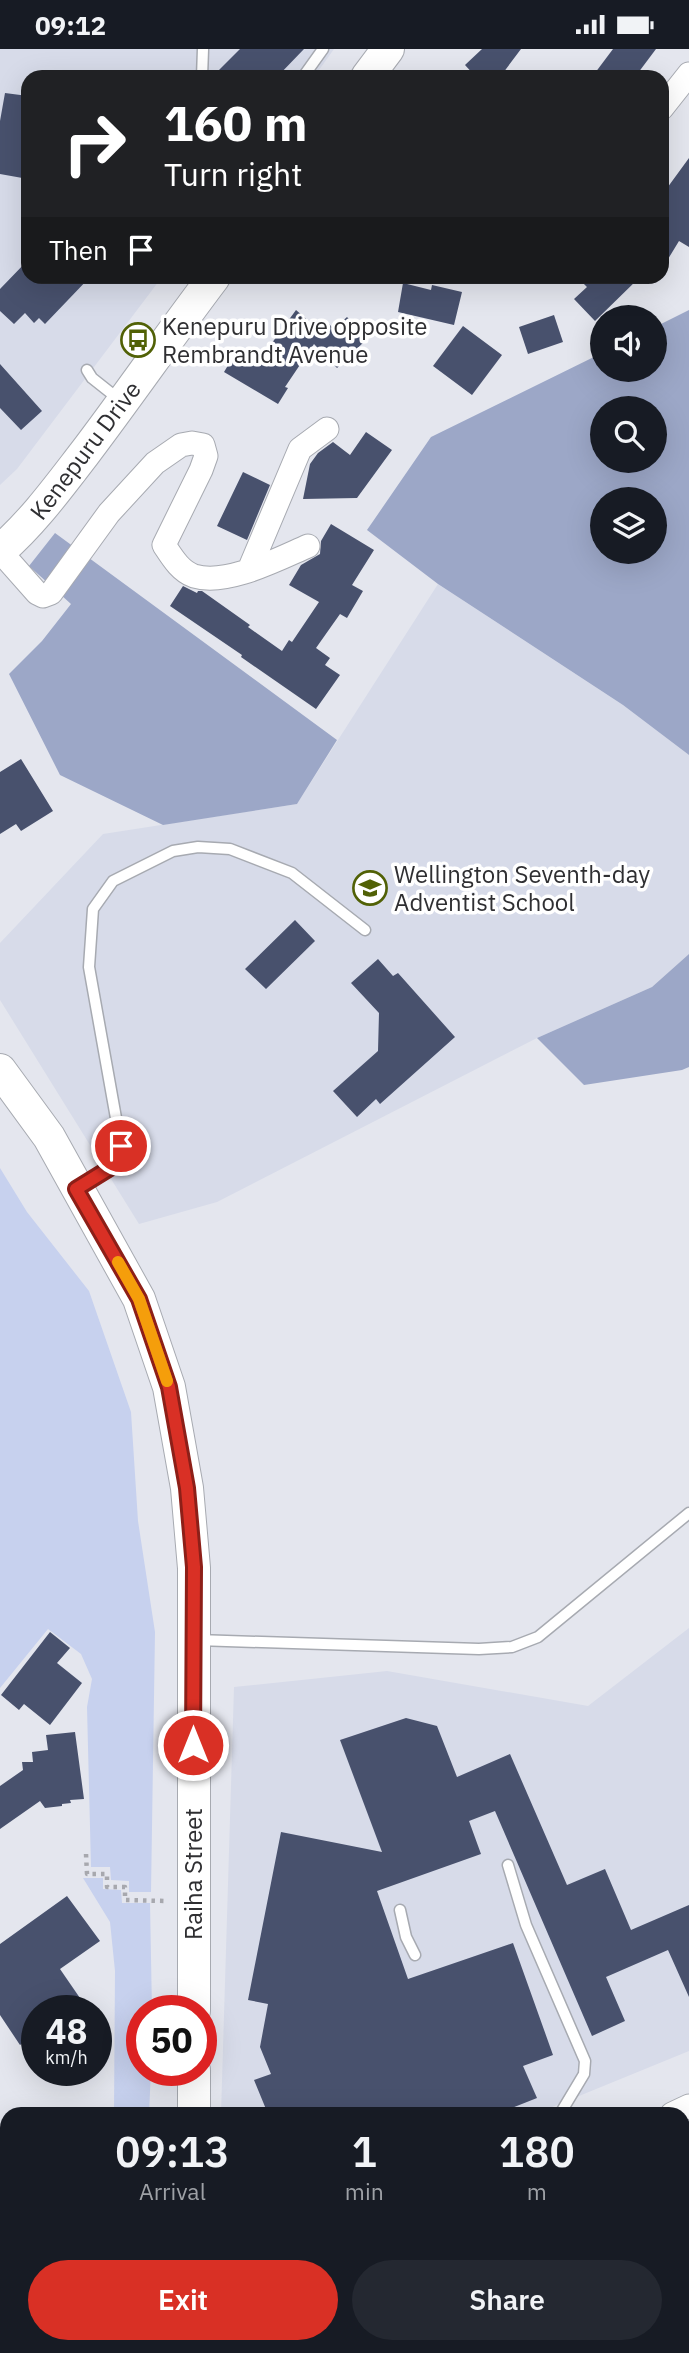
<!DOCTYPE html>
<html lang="en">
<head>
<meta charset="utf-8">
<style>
	body { margin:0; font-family:"IBM Plex Sans",sans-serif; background:#242831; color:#f1f3f6; height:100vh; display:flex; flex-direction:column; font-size:26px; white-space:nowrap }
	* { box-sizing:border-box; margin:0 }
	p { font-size:23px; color:#9ea1a6 }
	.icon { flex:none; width:38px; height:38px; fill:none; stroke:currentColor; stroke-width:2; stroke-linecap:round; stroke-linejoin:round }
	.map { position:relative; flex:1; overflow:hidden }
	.drawer { position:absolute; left:0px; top:2058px; width:690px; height:247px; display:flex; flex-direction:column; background:#171b24; border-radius:21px 21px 0 0; box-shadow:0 7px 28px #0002 }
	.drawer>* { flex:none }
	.hud { position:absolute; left:21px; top:21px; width:648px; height:214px; border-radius:21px; box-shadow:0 7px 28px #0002; background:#202124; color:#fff; overflow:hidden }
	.buttons { position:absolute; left:590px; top:256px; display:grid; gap:14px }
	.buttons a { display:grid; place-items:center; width:77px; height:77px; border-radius:50%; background:#171b24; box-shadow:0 7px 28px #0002; font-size:35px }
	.speed { position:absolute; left:21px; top:1946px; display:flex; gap:14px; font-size:35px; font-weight:700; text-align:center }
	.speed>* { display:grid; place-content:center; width:91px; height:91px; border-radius:50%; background:#171b24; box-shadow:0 7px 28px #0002; line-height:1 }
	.speed small { font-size:18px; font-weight:400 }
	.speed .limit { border:10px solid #d22; background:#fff; color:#111 }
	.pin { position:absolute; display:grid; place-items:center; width:60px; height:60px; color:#fff; margin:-30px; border:4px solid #fff; border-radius:50%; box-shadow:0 2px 7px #0007 }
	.me { position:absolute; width:77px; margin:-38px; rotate:0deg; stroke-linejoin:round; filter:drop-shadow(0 0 5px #0008) }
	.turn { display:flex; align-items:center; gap:24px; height:147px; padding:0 28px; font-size:32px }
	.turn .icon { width:91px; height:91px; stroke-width:2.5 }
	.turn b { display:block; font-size:49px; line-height:60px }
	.then { display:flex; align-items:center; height:66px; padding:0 28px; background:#0003; gap:14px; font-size:26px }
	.eta { display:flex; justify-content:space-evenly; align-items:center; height:119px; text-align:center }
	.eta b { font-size:42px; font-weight:600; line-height:49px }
	.cta { display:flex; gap:14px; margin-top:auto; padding:14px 28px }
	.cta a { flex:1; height:80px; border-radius:42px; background:#d93025; color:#fff; font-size:28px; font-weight:600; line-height:80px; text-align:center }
	.cta a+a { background:#242831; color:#f1f3f6 }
	.status { display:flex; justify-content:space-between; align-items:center; height:49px; padding:0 35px; background:#171b24; direction:ltr }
	.status svg { height:19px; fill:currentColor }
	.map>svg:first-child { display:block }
</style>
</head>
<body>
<div class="status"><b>09:12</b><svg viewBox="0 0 49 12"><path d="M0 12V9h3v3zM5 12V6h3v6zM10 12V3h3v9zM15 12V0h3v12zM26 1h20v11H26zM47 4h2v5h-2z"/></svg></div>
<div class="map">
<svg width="689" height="2304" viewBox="0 0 689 2304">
	<rect width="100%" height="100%" fill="#e4e6ee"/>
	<path fill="#d7dbe9" d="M0,0H334L314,28H28V228H162L17,420L0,436Z
		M438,535L623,656L689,706V905L652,938L537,989L217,1153L139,1175L0,951V894L103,785L297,755Z
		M689,1579V2002L535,2065H221L234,1638L387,1622L588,1657Z
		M689,2213V2304H218L219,2298H682L683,2216Z"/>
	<path fill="#c7d1ee" d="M0,1119L27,1163L89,1242L131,1363L138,1472L155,1583L151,1843H129V1832L111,1831L110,1818H91L87,1658L92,1630L81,1605L48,1580L0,1639Z
		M83,1829H103V1840L121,1841L122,1854H150L152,1962H142V2021H151L149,2065H114L115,1922L110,1873Z"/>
	<path fill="#9ca7c7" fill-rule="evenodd" d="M689,261V706L623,656L438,535L367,481L431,388L602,304V320H654L655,278ZM602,359H654V411H602ZM602,450H654V502H602Z
		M55,484L337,691L297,755L163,776L60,726L9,625L42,592L71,555L29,517Z
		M689,905V1018L682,1021L584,1036L537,989L652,938Z"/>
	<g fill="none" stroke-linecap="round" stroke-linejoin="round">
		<path stroke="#96a0c0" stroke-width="7" d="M682,2180L689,2175
			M498,2304L505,2298"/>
	</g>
	<path fill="#48516d" d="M240,0H304L277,28H212Z
		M482,0H521L500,28H476L465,16Z
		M613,0H656L635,28H592Z
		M5,44L28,47V130L0,125V72Z
		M689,109V198L679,192L662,220V146Z
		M28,211V228H90L45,275L39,269L34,274L25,264L14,275L0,262V240Z
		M577,228H640L595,272L574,250L587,238Z
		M403,234L431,241L432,236L462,243L454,276L398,263Z
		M296,261L319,281L327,273L334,280L347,268L367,290L337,319L314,295L285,338L288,339L278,355L224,323L238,300L258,313Z
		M554,266L563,293L528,305L519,278Z
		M463,277L502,306L472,346L433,317Z
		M0,315L42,362L21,381L0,359Z
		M366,383L392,401L357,449L303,450L310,415L318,404L333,393L350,406Z
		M243,423L270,436L247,491L217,477Z
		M331,475L374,501L352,536L363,542L347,569L340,565L316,599L330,609L325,616L340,626L316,660L241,608L242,606L170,557L183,537L197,544L198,542H202L250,576L248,578L282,602L289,591L292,593L319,553L289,536L301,516L320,505L321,492Z
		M21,710L53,762L21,782L16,775L0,785V723Z
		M295,871L315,892L266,940L245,920Z
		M378,910L393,927L398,924L455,988L380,1055L376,1050L357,1068L333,1042L378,1002L379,964L351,934Z
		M50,1583L70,1599L57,1614L82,1634L50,1676L24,1655L19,1661L1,1646Z
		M406,1669L437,1677L457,1728L510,1705L567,1836L605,1820L631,1881L689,1856V1948L668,1901L606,1928L625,1972L592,1987L495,1762L469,1772L481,1805L377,1842L408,1930L513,1894L553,2006L523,2017L537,2049L497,2065H268L254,2031L271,2025L260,1998L268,1955L248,1951L281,1783L382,1803L340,1691Z
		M75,1683L84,1750L70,1751L71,1754L62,1755V1757L45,1759L40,1752L0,1780V1737L23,1721L22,1713H33L32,1703L48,1701L46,1686Z
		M67,1847L100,1892L60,1920L82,1952L68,1962H37V1984L20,1996L0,1966V1895Z"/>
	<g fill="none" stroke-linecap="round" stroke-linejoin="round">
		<g stroke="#a7aab1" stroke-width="13">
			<path id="service" d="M202,28L203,0
				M303,28L323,0
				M87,321L92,329L121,352
				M81,1137L110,1119L121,1097L89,918L93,860L113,832L173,802L198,798L230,800L292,824L365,881
				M197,1591L479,1600L512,1598L538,1588L689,1464
				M508,1816L526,1876L585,2012L584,2025L560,2065
				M400,1861L406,1888L415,1906"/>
		</g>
		<g stroke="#a7aab1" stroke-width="25">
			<path id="minor" d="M662,59L689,25
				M0,502L37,544L43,547L51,544L109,464L155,414L181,396L192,394L203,396L206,407L201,421L164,496C172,508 180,522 194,527C227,537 278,510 308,497
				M249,521L300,400L327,380
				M672,2065L689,2057
				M0,2156L6,2249L0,2276"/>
		</g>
		<g stroke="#a7aab1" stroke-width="34">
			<path id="secondary" d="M367,28L388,0
				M0,502C33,473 57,440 84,405C128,347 170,286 214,228
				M0,1021L49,1088L139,1250L169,1338L187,1439L194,1519V1962
				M194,2021V2065
				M194,2304V2298"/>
		</g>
		<path stroke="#a7a8ae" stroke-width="4.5" stroke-dasharray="3.5 5" stroke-linecap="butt" d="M86,1805L87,1825H107V1838H125V1851L167,1852"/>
		<use href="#service" stroke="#fff" stroke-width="10"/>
		<use href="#minor" stroke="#fff" stroke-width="23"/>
		<use href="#secondary" stroke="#fff" stroke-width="32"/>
	</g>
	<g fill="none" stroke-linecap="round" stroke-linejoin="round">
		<g stroke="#8d1f18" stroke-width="18">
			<path id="route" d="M121,1097L110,1119L76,1140L139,1250L169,1338L187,1439L194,1518L193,1696"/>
		</g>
		<use href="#route" stroke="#d93025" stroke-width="12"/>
		<path stroke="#f59e0b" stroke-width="12" d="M118,1213L139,1250L167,1332"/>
	</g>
	<defs>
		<g id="bus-ring" transform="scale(1.75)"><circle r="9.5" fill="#fff" stroke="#516106" stroke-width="1.5"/><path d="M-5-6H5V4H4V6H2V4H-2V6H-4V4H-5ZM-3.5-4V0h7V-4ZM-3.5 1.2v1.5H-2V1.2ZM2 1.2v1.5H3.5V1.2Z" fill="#516106"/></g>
		<g id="school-ring" transform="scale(1.75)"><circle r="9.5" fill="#fff" stroke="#516106" stroke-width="1.5"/><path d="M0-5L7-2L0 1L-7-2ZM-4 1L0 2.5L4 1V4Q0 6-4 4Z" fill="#516106"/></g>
	</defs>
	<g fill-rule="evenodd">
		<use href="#bus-ring" x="138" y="291"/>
		<use href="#school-ring" x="370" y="839"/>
	</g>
	<g text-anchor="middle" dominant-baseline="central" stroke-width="7" stroke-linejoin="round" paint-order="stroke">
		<g font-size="24" fill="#2f2f32" stroke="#fff" text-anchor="start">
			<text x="162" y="277">Kenepuru Drive opposite<tspan x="162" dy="28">Rembrandt Avenue</tspan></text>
			<text x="394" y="825">Wellington Seventh-day<tspan x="394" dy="28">Adventist School</tspan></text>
		</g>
		<g font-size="24" fill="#2f2f32" stroke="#fff">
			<text transform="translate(85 401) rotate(-53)">Kenepuru Drive</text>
			<text transform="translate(193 1825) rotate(-90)">Raiha Street</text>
		</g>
	</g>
</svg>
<div class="buttons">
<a><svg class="icon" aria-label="sound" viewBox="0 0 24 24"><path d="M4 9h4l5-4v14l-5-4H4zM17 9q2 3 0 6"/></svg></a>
<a><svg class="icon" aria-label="search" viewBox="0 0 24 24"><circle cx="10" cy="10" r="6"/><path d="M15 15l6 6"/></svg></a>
<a><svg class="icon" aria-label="layers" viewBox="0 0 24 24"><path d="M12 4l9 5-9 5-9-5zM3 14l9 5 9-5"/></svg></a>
</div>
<div class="speed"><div>48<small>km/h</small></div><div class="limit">50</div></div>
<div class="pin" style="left:121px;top:1097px;background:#d93025"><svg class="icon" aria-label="arrive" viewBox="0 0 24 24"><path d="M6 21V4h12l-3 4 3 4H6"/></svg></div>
<svg class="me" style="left:193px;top:1696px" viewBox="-20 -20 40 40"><circle r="17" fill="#d93025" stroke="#fff" stroke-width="3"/><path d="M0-11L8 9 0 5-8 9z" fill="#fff"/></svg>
<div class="hud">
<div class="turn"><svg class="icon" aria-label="right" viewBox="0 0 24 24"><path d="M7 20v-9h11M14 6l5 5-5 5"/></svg><div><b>160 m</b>Turn right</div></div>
<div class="then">Then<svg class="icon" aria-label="arrive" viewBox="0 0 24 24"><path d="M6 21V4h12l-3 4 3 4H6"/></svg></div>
</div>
<section class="drawer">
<div class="eta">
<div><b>09:13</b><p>Arrival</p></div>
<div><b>1</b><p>min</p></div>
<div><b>180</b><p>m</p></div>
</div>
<div class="cta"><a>Exit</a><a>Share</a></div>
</section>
</div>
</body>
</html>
